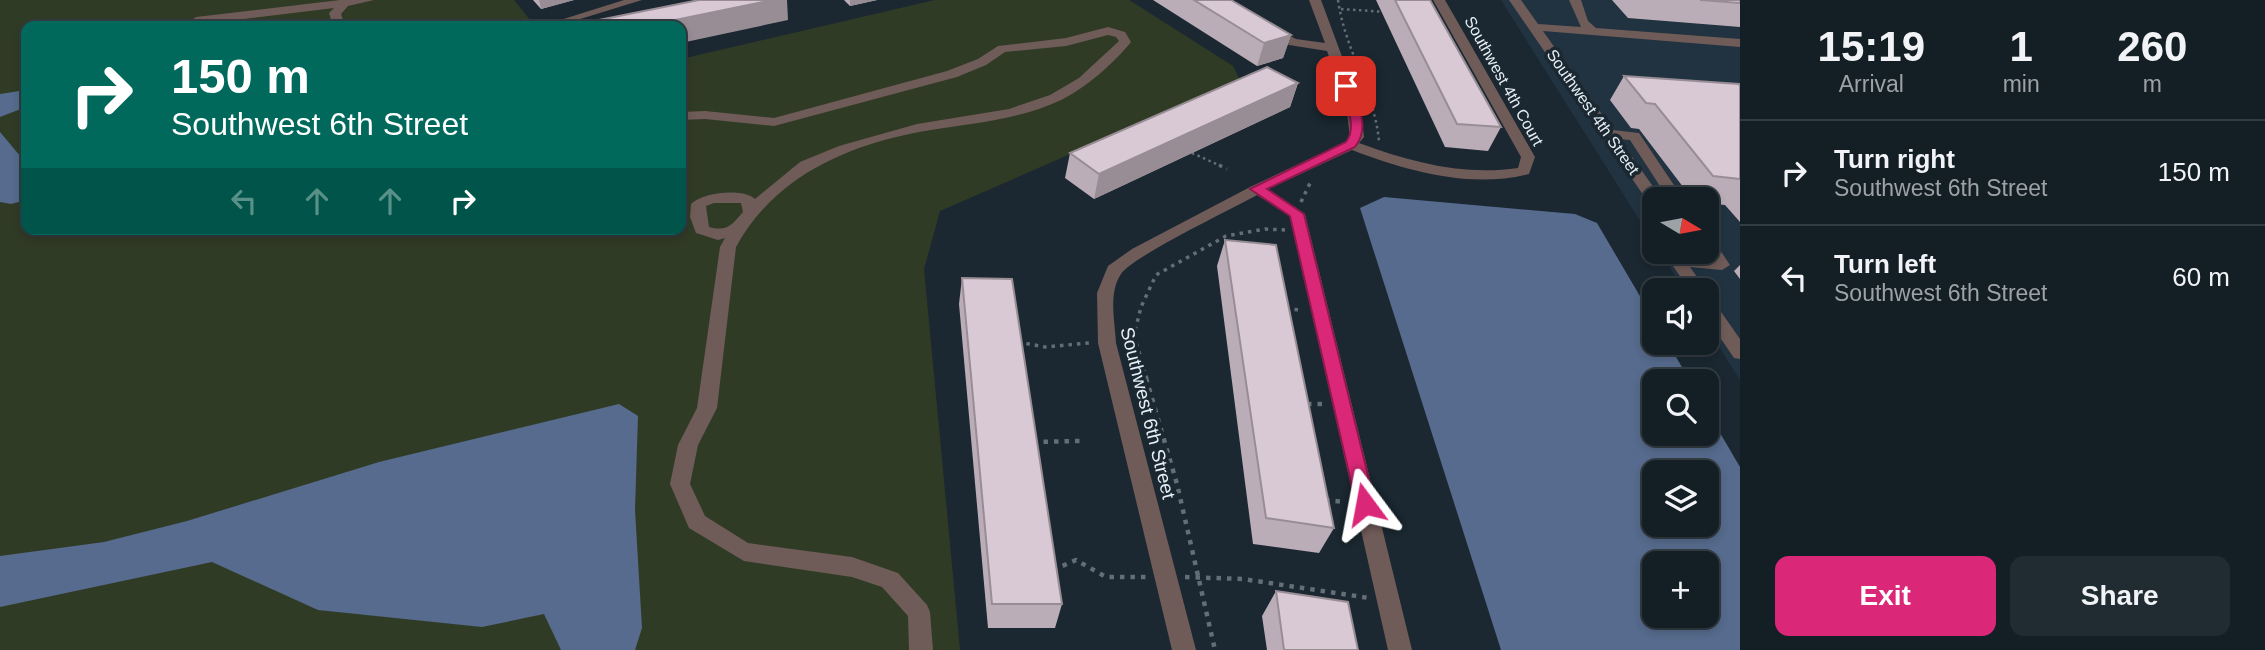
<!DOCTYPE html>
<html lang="en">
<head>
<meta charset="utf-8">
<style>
	body { margin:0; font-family:Helvetica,sans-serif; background:#212b32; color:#f1f3f6; height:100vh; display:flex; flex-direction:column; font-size:26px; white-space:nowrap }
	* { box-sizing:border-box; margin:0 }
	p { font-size:23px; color:#9da2a7 }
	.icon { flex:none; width:38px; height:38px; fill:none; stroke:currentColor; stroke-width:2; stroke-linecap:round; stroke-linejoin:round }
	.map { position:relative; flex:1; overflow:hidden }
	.panel { display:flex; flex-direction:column; background:#141e25; width:525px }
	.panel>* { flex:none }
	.banner { position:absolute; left:21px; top:21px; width:665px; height:214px; border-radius:14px; box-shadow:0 4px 10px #0003,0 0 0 2px #333c42; background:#00695c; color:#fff; overflow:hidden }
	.needle { width:46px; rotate:100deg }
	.tools { position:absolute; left:1642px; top:187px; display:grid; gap:14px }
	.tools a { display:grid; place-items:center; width:77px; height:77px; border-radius:14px; background:#141e25; box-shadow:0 4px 10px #0003,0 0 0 2px #333c42; font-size:35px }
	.pin { position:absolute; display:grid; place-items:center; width:60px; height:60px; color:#fff; margin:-30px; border-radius:14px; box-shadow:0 4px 10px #0006 }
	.me { position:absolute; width:77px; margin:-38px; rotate:347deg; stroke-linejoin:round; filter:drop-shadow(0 0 5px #0008) }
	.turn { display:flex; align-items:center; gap:24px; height:147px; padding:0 35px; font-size:32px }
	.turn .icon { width:91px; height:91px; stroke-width:2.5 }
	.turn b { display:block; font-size:49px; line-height:60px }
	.lanes { display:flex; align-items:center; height:66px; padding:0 35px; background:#0003; justify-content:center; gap:35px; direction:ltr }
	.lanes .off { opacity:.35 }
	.eta { display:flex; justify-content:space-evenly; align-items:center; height:119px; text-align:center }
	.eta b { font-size:42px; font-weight:800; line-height:49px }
	.primary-button { display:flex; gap:14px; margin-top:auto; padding:14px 35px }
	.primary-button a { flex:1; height:80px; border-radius:14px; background:#db2777; color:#fff; font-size:28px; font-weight:800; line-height:80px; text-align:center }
	.primary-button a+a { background:#212b32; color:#f1f3f6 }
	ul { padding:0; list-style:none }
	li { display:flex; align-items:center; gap:21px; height:105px; padding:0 35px; border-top:2px solid #333c42 }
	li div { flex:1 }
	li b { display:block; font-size:26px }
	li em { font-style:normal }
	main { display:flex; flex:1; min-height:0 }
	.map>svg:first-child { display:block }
</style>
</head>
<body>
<main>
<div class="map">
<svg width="1740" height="650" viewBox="0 0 1740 650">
	<rect width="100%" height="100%" fill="#1b2831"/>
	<path fill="#213341" d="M1501,0H1740V380L1706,326V290H1684L1660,252H1706V200H1654V243Z"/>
	<path fill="#303b26" d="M0,0H514L535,26H26V229H681V59L935,0H1129L1233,66L1240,80L940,211L924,269L960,650H0Z"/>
	<path fill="#566b8d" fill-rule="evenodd" d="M26,90V107L0,117V94Z
		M0,132L26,163V200L11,204L0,202Z
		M1384,197L1575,214L1597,223L1654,320V343H1668L1690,381L1654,382V434H1706V409L1740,467V650H1501L1360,208ZM1706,472V525H1654V472ZM1654,564H1706V616H1654Z
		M619,404L638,416L635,510L642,628L635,650H561L544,614L482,627L318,610L212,562L0,607V556L104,542L187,521L379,462Z"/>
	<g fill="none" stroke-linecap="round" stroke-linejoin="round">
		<path stroke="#636e76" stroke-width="2.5" stroke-dasharray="2.5 3.5" stroke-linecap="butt" d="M1338,0C1345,50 1374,90 1379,141
			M1341,9L1386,12
			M1192,153L1223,167"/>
		<path stroke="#636e76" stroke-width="3.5" stroke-dasharray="3.5 5" stroke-linecap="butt" d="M1219,165L1227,169
			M1301,202L1311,181
			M1286,309L1303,310
			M1018,342L1045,347L1089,343
			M1147,379L1134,335L1141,307L1156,275L1226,236L1265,229L1285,230"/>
		<path stroke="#636e76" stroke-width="4.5" stroke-dasharray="4.5 6" stroke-linecap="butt" d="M1146,378L1177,484L1215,650
			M1307,404H1324
			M1033,442L1080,441
			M1325,500L1345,502
			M1053,570L1076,560L1106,577H1146
			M1185,577L1243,579L1369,598"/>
		<path fill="#6f5b58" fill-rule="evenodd" d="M340,0H374L348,6L341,14L345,26H333L329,13L334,8L196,25L190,21L196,17Z
			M624,0H642L564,24L554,22Z
			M1309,0H1321L1360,105L1364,137L1359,143C1410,162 1463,176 1518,168L1521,157L1433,0H1445L1535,157L1529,174C1470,189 1407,171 1352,150L1268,189L1305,214L1412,650H1388L1290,216L1257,195C1232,209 1133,256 1121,274C1108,293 1115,322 1116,343L1196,650H1172L1098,343L1097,293L1108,266L1132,249L1252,186L1346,142L1350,137L1346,105L1327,51L1289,45L1263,29L1269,25L1296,39L1325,43Z
			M1509,0H1521L1538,24L1581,27L1569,0H1581L1588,21L1596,28L1740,39V47L1543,31L1613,130L1639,133L1684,200H1669L1630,140L1619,139L1662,199L1654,200V231L1648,229L1641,214L1646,208V199Z
			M1108,27L1125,32L1131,42C1113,64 1087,87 1061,100C1021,119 975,123 931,130C852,143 776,174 736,247L717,408L698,445L690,484L705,516L748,543L852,557L898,573L927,605L930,612L933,650H909L908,616L882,587L852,577L744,561L689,528L670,484L678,445L697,408L720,247L725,238L718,240L696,233L690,217L691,204C703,192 743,188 755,199L800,162L839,146L917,124L1009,109L1050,95L1079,78L1119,41L1116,37L1108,35L1066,46L1005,52L986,65L957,77L774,126L705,119L681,120V112L705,111L774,118L947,71L978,59L998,46L1066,38ZM714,203H741L743,212C732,225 727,232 709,227L706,206Z
			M1706,237L1712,238L1730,265L1722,270L1690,267L1706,290H1690L1665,255L1667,252H1679L1682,255L1709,258L1705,252Z
			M1706,297L1712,299L1740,339V359L1734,358L1706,317Z"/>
	</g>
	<path fill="#bbadb7" d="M533,0H574L541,9Z
		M844,0H877L850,6Z
		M1153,0H1231L1291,35L1283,58L1257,66Z
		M1376,0H1430L1501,127L1488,151L1445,147Z
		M1612,0H1740V27L1628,18Z
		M1624,76L1740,86V222L1725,205L1706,203V200H1693L1639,129L1631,128L1610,100Z
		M1298,83L1290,107L1094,199L1065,178L1070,153Z
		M1225,240L1334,528L1319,553L1253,544L1217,266Z
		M1740,265V279L1734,271Z
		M962,278L1062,604L1055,628H988L959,304Z
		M1276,591L1358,650H1267L1262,616Z"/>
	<path fill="#988d95" d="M539,0H574L541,9Z
		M772,0H787L788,20L681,43V26H646Z
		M850,0H877L850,6Z
		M1291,35L1283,58L1257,66L1264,43Z
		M1298,83L1290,107L1094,199L1099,174Z"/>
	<path fill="#d9c9d5" stroke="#988d95" stroke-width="2" d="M699,0H772L646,26H586L584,23Z
		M1194,0H1231L1291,35L1264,43Z
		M1395,0H1430L1501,127L1457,124Z
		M1700,0H1740V3Z
		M1267,67L1298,83L1099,174L1070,153Z
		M1624,76L1739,84L1740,86V179L1713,176L1655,104L1646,103Z
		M1225,240L1276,245L1334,528L1266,518Z
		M962,278L1012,279L1062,604H992Z
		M1276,591L1348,602L1358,650H1284Z"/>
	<path fill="#db2777" stroke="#8e194d" stroke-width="2" d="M1346,83L1352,86C1359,108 1370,128 1355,147L1267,189L1304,214L1375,504L1372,510L1365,512L1358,510L1356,504L1290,216L1250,189L1346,142C1358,127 1345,103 1341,86Z"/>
	<g text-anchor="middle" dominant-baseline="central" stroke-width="7" stroke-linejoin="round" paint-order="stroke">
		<g font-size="16" fill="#e6eff5" stroke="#1b2831">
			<text transform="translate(1504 81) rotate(61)">Southwest 4th Court</text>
			<text transform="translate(1593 112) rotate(55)">Southwest 4th Street</text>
		</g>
		<g font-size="19" fill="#e6eff5" stroke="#1b2831">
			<text transform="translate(1148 413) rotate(76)">Southwest 6th Street</text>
		</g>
	</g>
</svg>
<div class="tools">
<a><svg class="needle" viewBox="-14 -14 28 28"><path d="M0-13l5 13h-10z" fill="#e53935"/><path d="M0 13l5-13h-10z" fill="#9da2a7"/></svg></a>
<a><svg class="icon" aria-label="sound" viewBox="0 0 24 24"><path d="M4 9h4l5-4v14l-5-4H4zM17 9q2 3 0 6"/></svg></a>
<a><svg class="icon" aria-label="search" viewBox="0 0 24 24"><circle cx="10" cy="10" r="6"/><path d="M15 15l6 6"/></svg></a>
<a><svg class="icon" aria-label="layers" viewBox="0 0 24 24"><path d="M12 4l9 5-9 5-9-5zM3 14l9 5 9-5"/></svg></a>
<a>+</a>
</div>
<div class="pin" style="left:1346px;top:86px;background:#d93025"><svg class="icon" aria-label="arrive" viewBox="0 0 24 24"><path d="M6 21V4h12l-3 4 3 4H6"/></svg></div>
<svg class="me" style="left:1365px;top:504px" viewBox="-20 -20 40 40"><path d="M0-17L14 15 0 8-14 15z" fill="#db2777" stroke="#fff" stroke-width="4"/></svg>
<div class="banner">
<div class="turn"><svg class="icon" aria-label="right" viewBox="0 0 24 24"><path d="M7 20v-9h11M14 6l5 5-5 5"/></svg><div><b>150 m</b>Southwest 6th Street</div></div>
<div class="lanes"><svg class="icon off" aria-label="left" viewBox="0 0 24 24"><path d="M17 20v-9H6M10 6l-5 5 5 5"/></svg><svg class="icon off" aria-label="ahead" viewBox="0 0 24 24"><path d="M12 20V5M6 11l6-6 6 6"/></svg><svg class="icon off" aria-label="ahead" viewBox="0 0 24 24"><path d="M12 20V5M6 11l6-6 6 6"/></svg><svg class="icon" aria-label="right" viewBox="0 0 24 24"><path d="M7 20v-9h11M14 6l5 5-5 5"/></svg></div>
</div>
</div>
<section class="panel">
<div class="eta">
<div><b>15:19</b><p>Arrival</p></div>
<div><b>1</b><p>min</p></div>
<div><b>260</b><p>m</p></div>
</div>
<ul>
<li><svg class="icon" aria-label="right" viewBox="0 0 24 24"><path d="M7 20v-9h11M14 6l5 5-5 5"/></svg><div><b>Turn right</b><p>Southwest 6th Street</p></div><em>150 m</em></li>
<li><svg class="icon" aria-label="left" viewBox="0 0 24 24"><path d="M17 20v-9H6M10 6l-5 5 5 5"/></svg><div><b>Turn left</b><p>Southwest 6th Street</p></div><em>60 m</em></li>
</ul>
<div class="primary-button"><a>Exit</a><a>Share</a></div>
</section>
</main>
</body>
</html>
